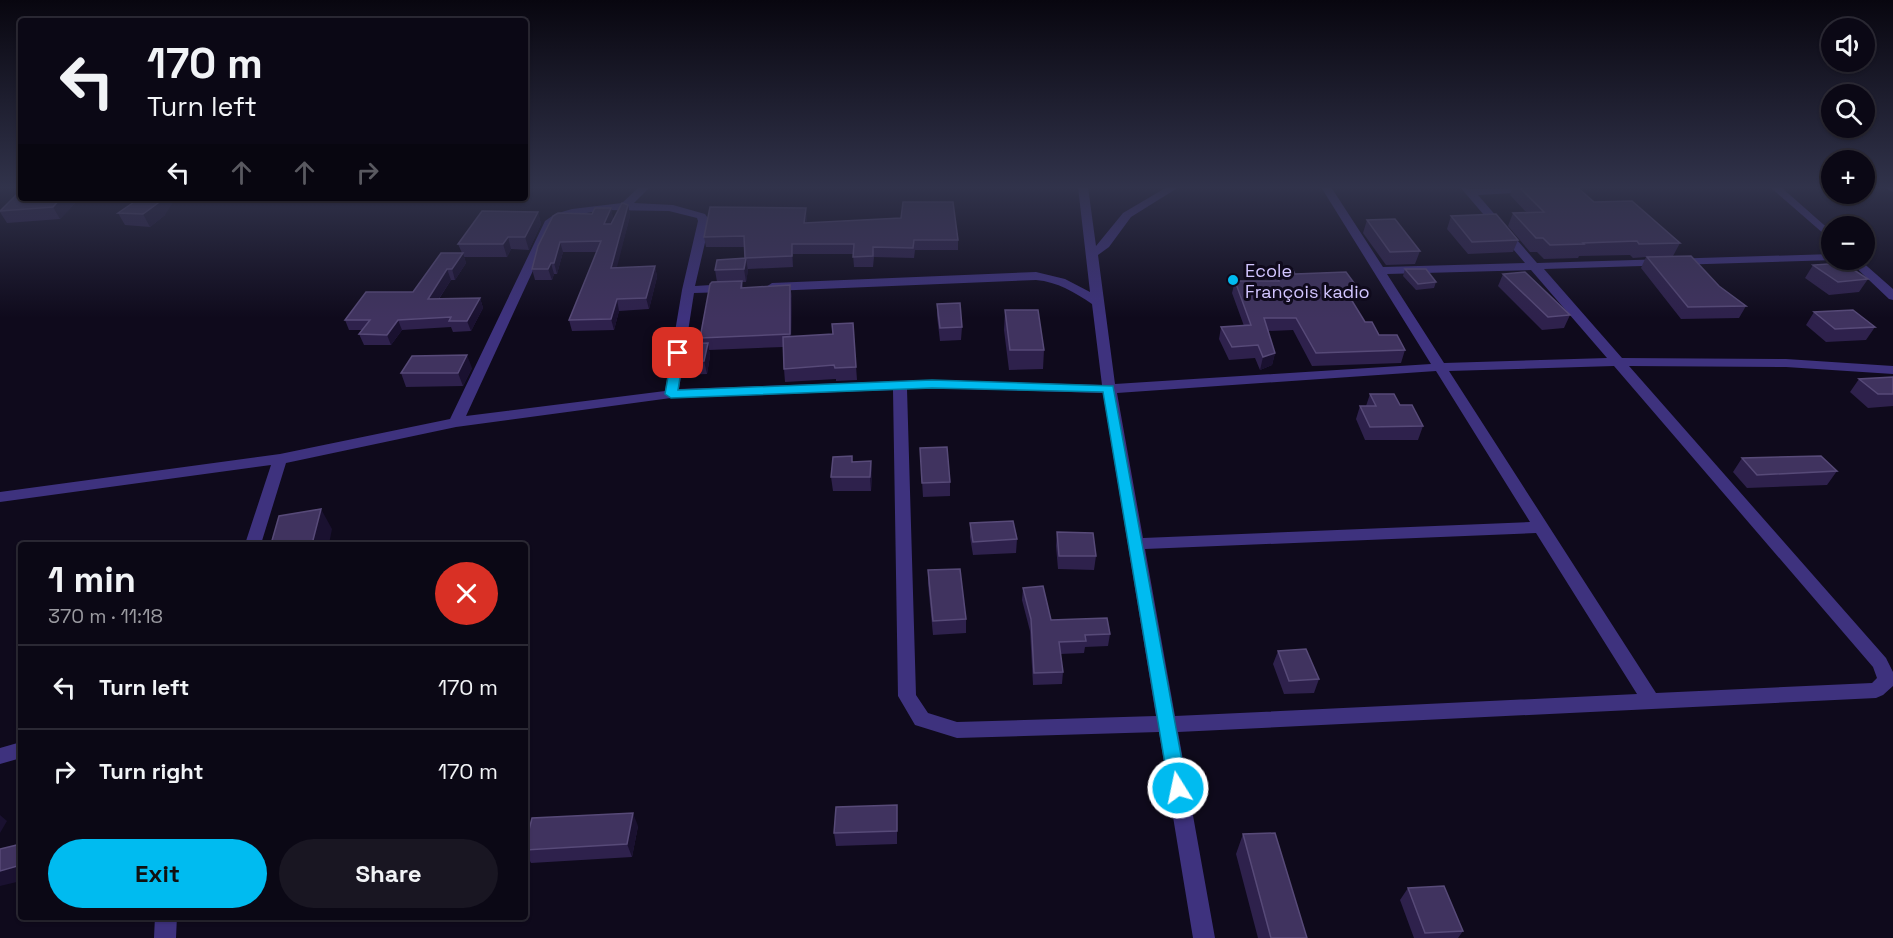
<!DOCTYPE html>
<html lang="en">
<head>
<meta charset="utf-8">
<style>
	body { margin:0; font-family:"Space Grotesk",sans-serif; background:#191622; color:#f1f3f6; height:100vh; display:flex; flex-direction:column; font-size:22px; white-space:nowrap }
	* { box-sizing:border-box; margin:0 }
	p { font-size:20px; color:#9a9aa0 }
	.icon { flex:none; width:33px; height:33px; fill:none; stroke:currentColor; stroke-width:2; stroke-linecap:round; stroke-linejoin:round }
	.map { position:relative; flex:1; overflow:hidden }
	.details { position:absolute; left:18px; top:542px; width:510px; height:378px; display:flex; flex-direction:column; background:#0b0815; border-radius:6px; box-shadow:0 2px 4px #0004,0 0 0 2px #2b2934 }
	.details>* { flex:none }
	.hud { position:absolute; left:18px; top:18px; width:510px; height:183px; border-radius:6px; box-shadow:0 2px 4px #0004,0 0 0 2px #2b2934; background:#0b0815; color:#f1f3f6; overflow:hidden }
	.buttons { position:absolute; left:1821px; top:18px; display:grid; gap:12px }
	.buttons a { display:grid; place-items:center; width:54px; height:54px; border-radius:50%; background:#0b0815; box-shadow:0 2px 4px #0004,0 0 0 2px #2b2934; font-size:30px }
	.pin { position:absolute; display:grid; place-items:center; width:51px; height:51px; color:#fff; margin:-26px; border-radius:12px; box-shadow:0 3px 9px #0006 }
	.me { position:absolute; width:66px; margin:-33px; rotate:350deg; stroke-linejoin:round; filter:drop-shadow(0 0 4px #0008) }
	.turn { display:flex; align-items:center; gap:21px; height:126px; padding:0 30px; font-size:27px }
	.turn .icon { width:78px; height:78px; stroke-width:2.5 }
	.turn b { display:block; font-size:42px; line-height:51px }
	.lanes { display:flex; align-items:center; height:57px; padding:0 30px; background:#0003; justify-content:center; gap:30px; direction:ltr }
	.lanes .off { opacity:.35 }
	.round { display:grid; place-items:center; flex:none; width:63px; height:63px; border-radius:32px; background:#191622 }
	.summary { display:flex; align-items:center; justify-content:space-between; height:102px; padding:0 30px }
	h1 { font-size:36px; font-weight:800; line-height:45px }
	.cta { display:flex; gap:12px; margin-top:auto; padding:12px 30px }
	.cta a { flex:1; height:69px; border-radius:36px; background:#00bbf0; color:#111; font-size:24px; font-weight:800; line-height:69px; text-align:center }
	.cta a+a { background:#191622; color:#f1f3f6 }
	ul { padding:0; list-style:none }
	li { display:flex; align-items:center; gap:18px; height:84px; padding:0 30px; border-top:2px solid #2b2934 }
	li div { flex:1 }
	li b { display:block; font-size:22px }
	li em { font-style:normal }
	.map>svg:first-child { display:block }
</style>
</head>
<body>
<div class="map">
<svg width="1893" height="938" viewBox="0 0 1893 938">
	<rect width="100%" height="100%" fill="#0f0a1c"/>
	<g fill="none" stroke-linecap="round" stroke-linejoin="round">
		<path fill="#3e327e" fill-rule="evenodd" d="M639,187H650L634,203L673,205L705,214L710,221L695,286L727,284L733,288L727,292L694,293L679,389L932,380L1102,385L1092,304C1074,292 1058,282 1036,280L772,291L766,287L772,283L1036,272L1065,279L1090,292L1078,187H1088L1096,246L1123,213L1167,187H1179L1131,217L1109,247L1098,255L1115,384L1431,364L1321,187H1331L1383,267L1525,263L1460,187L1472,189L1574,187L1569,190L1478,195L1537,263L1832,254V260H1836L1544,269L1622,358L1786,359L1893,366V374L1786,367L1629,366L1886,658L1893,672V686L1883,695L1876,698L1178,732L1215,938H1193L1159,732L957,738L915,725L898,696L893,390L671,398L456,427L286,463L261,544H245L271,465L0,502V492L280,454L450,419L545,221L555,214L572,209L622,203ZM606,210L669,211L697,218L698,221L682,290L665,391L466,416L554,225L574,215ZM1531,270L1607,358L1444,363L1387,274ZM1614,366L1873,667L1877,678L1872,683L1656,693L1449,371ZM1436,371L1530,522L1143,538L1117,393ZM932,388L1103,393L1156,716L957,722L928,713L916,695L907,389ZM1536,533L1637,694L1175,716L1145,549Z
			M1770,187H1781L1832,232V241Z
			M1883,187H1893V192Z
			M1848,260H1860L1893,289V300L1889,299Z
			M21,742V758L0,764V748Z
			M155,916H177L176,938H154Z"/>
	</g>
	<path fill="#2e214c" d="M1513,187H1577L1594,202L1680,243L1673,256L1719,286L1746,306L1739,318L1681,319L1641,268L1646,257L1633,258L1630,255L1579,256L1578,258L1544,259L1537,252H1530L1508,226L1513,213L1526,212L1510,195Z
		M80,198L60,219L7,223L0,212V210Z
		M628,205L630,216L616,268L655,266L657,277L649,309L619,311L614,330L572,331L569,320L597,252H563L557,274H554L552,280H535L532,269L538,246L592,214L611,208L613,219Z
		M538,212L541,224L529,250L511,249L507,257H464L466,263L455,280H451L439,299L480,298L483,308L471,331L453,332L451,327L402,330L391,345H364L359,334L362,330H349L345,320L413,292L462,253L458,244Z
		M118,213L165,215L150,227L125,225Z
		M1451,216L1518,240L1513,252L1468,254L1447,229Z
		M807,218L806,223L958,240V250H915L914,258L874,257L873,267H854L853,254H793V267L748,269L746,282H742L743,288L790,285L792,298L791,337L833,334L853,323L857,380L836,381V379L785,382L784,369L783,347L709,350L710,356L707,374L683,375L681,362L701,344L700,338L717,282L715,270L745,258V247H706L704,237Z
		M1367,220L1420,251L1415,264L1386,265L1363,233Z
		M1813,265L1868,279L1859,292L1829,295L1805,278Z
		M1405,269L1436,282L1434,288L1416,290L1403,276Z
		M1273,270L1357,287L1353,299H1351L1365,322L1379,335L1405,350L1401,363L1312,366L1293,330L1268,331L1275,353L1272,365L1260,370L1255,358L1229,360L1219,339L1221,327L1244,326L1232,293L1235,281H1270Z
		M1503,274L1570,315L1564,328L1542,330L1498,286Z
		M937,304L962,327L961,340L940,341L937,316Z
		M1005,310L1044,350L1043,369L1009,370L1004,330Z
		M1814,312L1875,327L1866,340L1826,342L1806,325Z
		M472,368L463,386L406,387L401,373Z
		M1893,377V406L1868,408L1850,392L1859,379Z
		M1370,394L1400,405L1423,426L1418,440H1365L1356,419L1360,406H1366Z
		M920,448L950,482V496L923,497Z
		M852,456V462L871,461L872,475L871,491H833L831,477Z
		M1742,458L1837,471L1827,485L1747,488L1733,472Z
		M970,523L1017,539L1016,553L973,555L970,537Z
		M1057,532L1096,556L1094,570L1058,569L1056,546Z
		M928,570L966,619V633L933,635L928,584Z
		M1023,588L1051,620L1110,634L1108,646L1085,647L1084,653L1060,654L1063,672L1062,684L1033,685L1030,631L1022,600Z
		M1278,651L1319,679L1314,693L1284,694L1273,664Z
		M897,818V844L836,846L834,833Z
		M638,826L632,857L531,863L525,852V846Z
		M1243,834L1307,938H1258L1236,854Z
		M1408,888L1463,931L1458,938H1414L1400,900Z"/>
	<path fill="#1a1130" d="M61,198H80L60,219L53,207Z
		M162,198H176L165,215L150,227L143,214Z
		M628,205L630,216L614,279L611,268Z
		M611,208L613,219L607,235L604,224Z
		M806,208L807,218L805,233L804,223Z
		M538,212L541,224L529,250L525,237Z
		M508,237L511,249L507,257L503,244Z
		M560,242L563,252L557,274L554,263Z
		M792,244L793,254V267L792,256Z
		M463,253L466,263L455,280L452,269Z
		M746,258L748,271L746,282L744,269Z
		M551,263L554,274L552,280L548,269Z
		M655,266L657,277L649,309L646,298Z
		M447,269L451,280L432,309L428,299Z
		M790,285L792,298L791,347L790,334Z
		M480,298L483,308L471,331L467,321Z
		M617,299L619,311L614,330L611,319Z
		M398,320L402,330L391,345L387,335Z
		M708,343L710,356L707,374L704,361Z
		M1275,353L1272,365L1260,370L1263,357Z
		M467,355L472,368L463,386L458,373Z
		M871,461L872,475L871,491L870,477Z
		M321,509L332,529L329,544H312Z
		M633,813L638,826L632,857L627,844Z
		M0,815L7,821L0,833Z
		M525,855L530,864L525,882Z
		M21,865V881L0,886V871Z"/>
	<path fill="#40335f" stroke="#574a78" stroke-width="1.5" d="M1519,187H1577L1594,202L1632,201L1680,243L1639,244L1637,241L1583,243L1584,244L1550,245L1543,238H1536L1513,213L1544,212Z
		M21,190V198H61L53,207L0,211Z
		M136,198H162L158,203L143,214L118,213L134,202Z
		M903,202H953L958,240H914L913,248L873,247V256L853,257L854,244H792V256L745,258L744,236L704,237L710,207L806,208L804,223L901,218Z
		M622,203L628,205L611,268L655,266L646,298L617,299L611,319L569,320L601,241L560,242L554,263H551L548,269H532L538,246L553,216L558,213L592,214L595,208H611L604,224H611Z
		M482,211L538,212L525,237H508L503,244H458Z
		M1496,214L1518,240L1472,242L1451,216Z
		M1395,219L1420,251L1390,252L1367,220Z
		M441,253H463L452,269H447L428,299L480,298L467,321H449L451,317L398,320L387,335L359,334L370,320H345L366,292H413Z
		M1691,256L1719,286L1746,306L1688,307L1647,257Z
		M746,258L744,269L715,270L717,260Z
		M1843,263L1868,279L1838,282L1813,265Z
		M1405,269H1426L1436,282L1418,284Z
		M1273,270H1293L1295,274L1346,272L1357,287H1349L1351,290L1346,291L1365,322H1372L1379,335H1397L1405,350L1316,353L1296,318H1264L1275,353L1263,357L1258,345L1232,347L1221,327L1251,325L1235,281H1279Z
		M1525,272L1570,315L1548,317L1503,274Z
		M742,281L741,288L790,285V334L700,338L710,284L712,282Z
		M960,303L962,327L940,328L937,304Z
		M1005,310H1038L1044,350H1010Z
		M1853,310L1875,327L1835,329L1814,312Z
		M853,323L856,367L835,368L834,365L784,369L783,337L833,334L832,324Z
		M708,343L704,361L681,362L684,344Z
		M467,355L458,373H401L412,356Z
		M1893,377V394H1878L1859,379Z
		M1370,394H1394L1400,405H1412L1423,426L1370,427L1360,406H1376Z
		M947,447L950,482L922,483L920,448Z
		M852,456V462L871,461L870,477H831L833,457Z
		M1821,456L1837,471L1757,475L1742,458Z
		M321,509L312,544H271L279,516Z
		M1013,521L1017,539L973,542L970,523Z
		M1057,532L1093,533L1096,556H1059Z
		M960,569L966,619L933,621L928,570Z
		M1043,586L1051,620L1107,618L1110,634L1085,635L1086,641L1059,642L1063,672L1034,673L1031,619L1023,588Z
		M1306,649L1319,679L1289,681L1278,651Z
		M897,805V831L834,833L836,807Z
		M633,813L627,844L525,850V846L532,818Z
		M1275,833L1307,938H1271L1243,834Z
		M21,844V865L0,871V849Z
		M1444,886L1463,931L1425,933L1408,888Z"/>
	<linearGradient id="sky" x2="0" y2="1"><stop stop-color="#08060f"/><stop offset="0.59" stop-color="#31334b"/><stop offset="1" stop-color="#31334b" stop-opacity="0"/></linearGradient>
	<rect width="1893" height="318" fill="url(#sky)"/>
	<path fill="#00bbf0" stroke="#007a9c" stroke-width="1.5" d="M678,349L684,353L678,390L932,380L1113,386L1187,788L1185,794L1178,796L1172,794L1169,788L1103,392L932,388L671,398L665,394L672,353Z"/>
	<circle fill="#00bbf0" stroke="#0f0a1c" stroke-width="2" cx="1233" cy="280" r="6"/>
	<g text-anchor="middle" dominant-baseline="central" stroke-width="6" stroke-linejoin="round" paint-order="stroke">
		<g font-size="18" fill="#d2c5ff" stroke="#0f0a1c" text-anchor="start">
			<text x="1245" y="270">Ecole<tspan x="1245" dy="21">François kadio</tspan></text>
		</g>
	</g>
</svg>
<div class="buttons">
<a><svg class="icon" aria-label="sound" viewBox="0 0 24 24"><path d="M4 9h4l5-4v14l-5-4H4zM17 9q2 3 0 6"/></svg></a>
<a><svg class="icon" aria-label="search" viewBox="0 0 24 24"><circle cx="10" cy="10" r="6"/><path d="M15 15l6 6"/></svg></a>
<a>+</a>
<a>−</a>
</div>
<div class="pin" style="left:678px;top:353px;background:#d93025"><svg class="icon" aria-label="arrive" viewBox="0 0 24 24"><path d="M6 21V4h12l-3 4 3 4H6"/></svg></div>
<svg class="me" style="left:1178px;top:788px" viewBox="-20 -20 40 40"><circle r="17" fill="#00bbf0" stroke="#fff" stroke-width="3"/><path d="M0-11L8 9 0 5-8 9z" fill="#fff"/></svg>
<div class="hud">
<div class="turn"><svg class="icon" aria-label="left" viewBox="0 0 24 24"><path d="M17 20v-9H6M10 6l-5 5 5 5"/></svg><div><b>170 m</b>Turn left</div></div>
<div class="lanes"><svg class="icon" aria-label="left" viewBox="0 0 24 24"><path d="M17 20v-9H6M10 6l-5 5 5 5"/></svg><svg class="icon off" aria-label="ahead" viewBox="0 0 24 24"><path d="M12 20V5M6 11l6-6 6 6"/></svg><svg class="icon off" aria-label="ahead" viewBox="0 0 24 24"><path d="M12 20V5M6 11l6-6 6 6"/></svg><svg class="icon off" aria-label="right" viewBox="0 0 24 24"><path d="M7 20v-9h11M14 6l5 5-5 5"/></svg></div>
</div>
<section class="details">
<div class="summary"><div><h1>1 min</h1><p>370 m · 11:18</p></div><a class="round" style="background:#d93025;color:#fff"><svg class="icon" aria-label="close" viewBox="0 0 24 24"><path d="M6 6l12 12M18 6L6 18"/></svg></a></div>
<ul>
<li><svg class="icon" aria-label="left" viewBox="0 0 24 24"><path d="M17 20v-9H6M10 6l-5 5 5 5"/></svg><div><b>Turn left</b></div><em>170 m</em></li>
<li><svg class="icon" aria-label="right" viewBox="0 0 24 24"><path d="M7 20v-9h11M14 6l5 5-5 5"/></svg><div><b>Turn right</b></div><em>170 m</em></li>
</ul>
<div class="cta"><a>Exit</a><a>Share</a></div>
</section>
</div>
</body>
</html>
